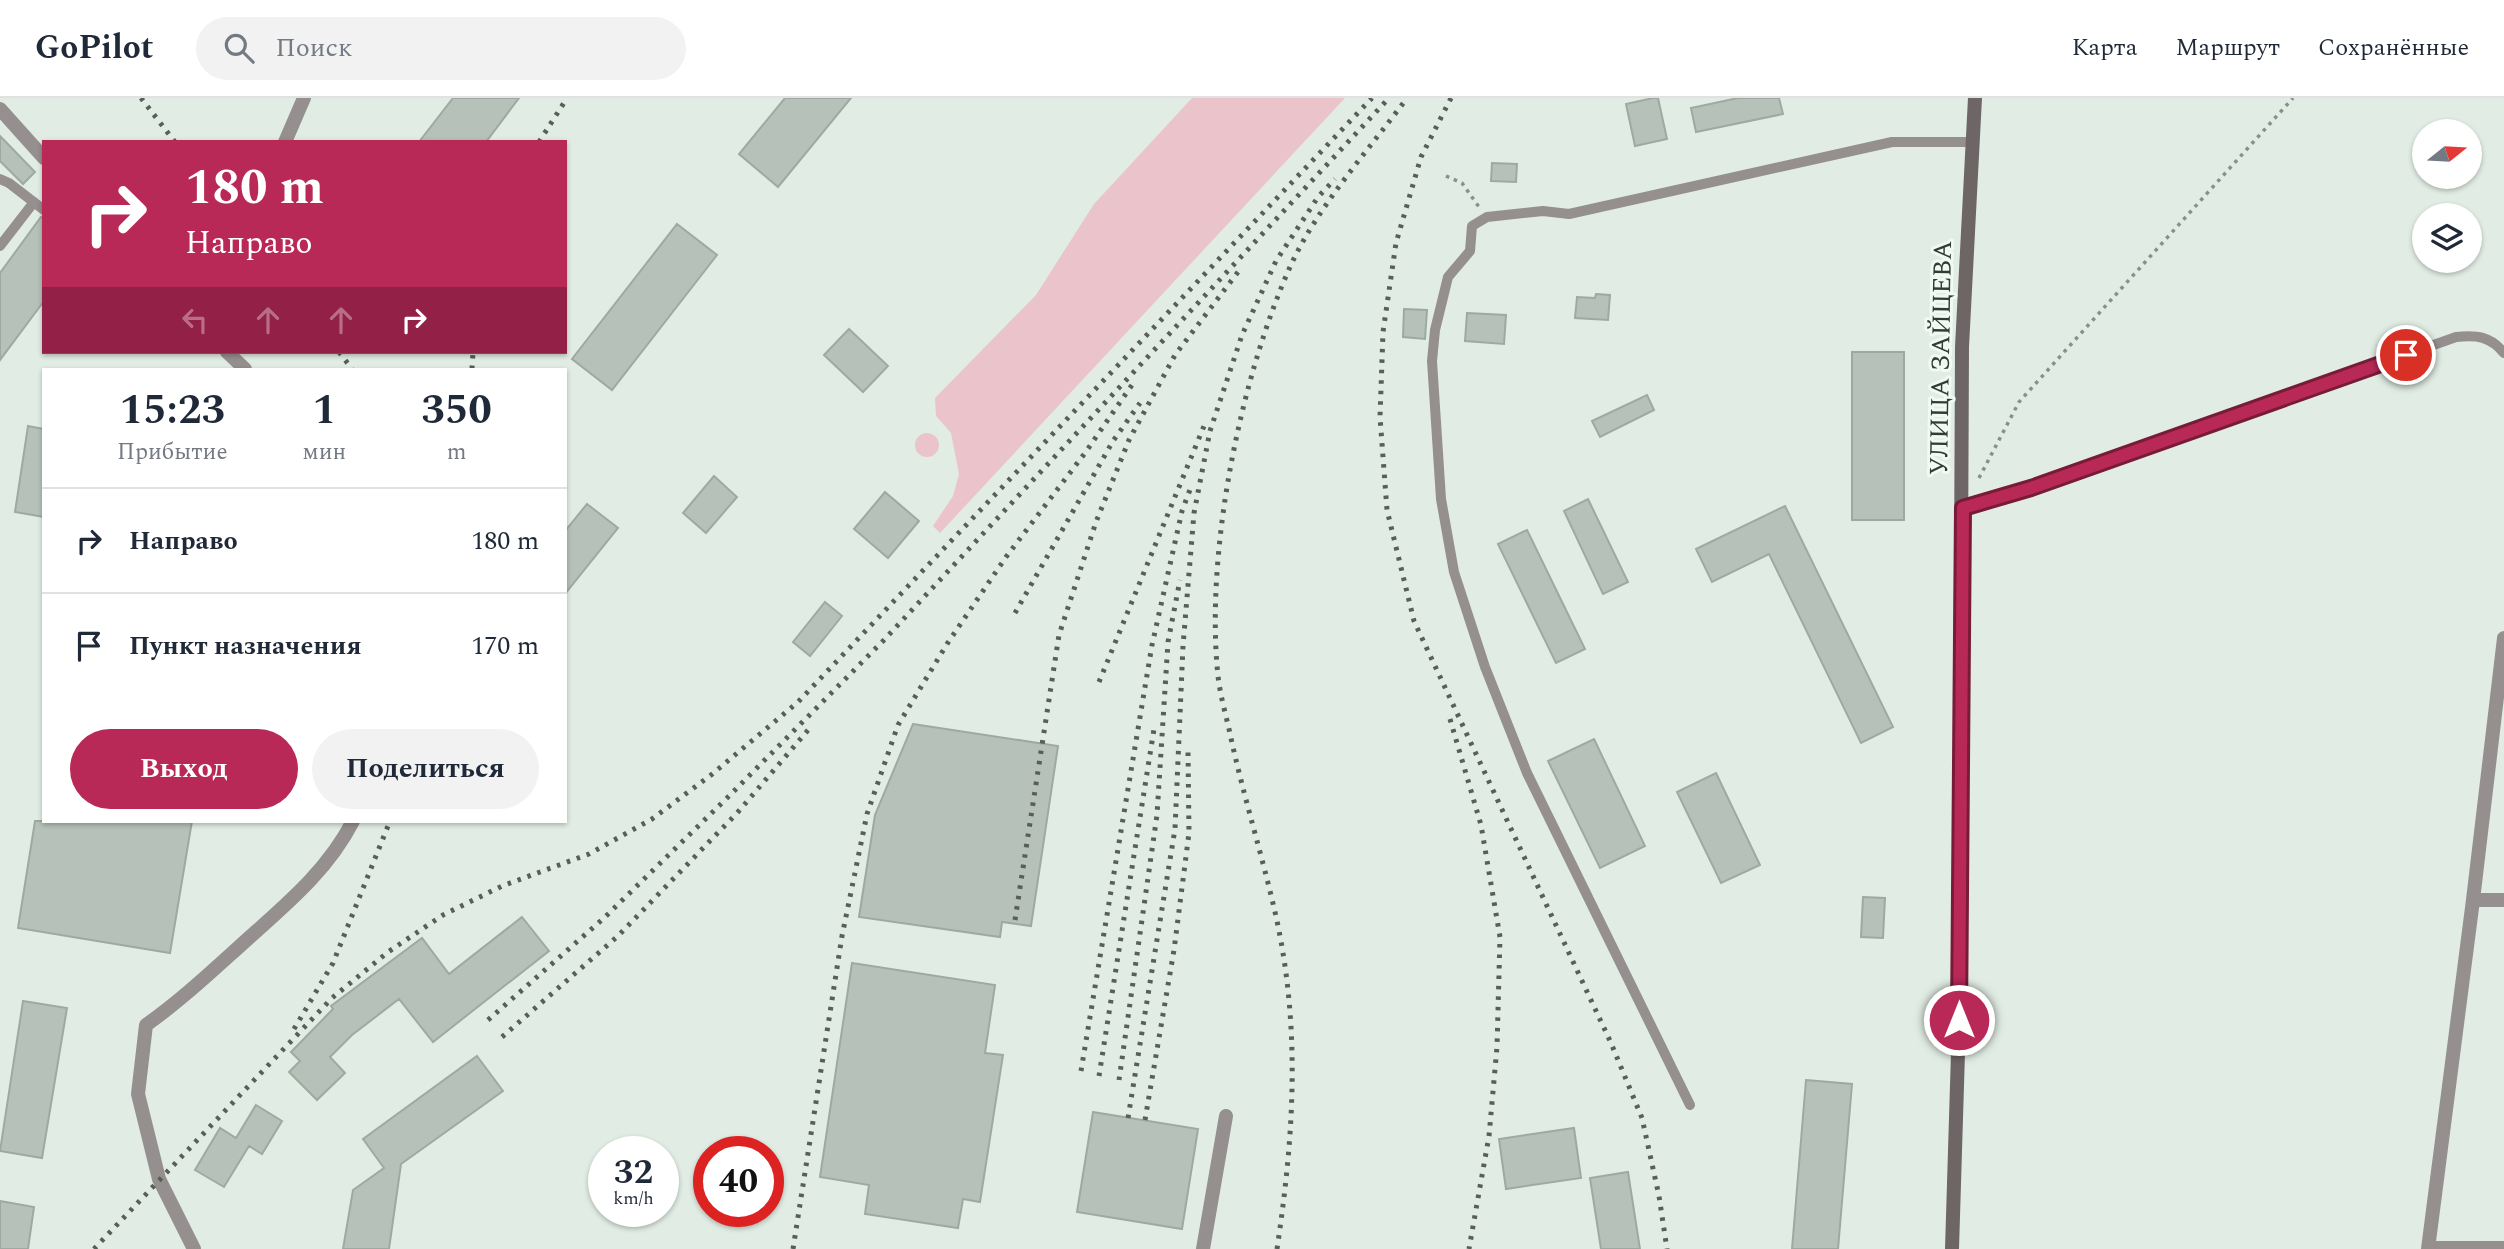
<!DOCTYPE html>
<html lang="ru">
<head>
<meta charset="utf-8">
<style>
	body { margin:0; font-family:Spectral,serif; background:#f2f2f3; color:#1f2937; height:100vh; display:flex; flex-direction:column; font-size:26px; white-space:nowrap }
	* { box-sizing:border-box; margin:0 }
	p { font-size:23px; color:#747a83 }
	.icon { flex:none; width:38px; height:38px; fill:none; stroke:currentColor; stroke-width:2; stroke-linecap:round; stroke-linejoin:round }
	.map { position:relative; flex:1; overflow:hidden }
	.side { position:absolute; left:42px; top:270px; width:525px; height:455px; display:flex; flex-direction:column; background:#fff; border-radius:0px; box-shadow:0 2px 5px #0004 }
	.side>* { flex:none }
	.guide { position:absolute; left:42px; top:42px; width:525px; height:214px; border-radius:0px; box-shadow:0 2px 5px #0004; background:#b82958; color:#fff; overflow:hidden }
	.needle { width:46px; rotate:72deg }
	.fabs { position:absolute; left:2412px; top:21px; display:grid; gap:14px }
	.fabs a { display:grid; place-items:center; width:70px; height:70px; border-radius:50%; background:#fff; box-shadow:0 2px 5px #0004; font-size:35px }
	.speed { position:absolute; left:588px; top:1038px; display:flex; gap:14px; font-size:35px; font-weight:700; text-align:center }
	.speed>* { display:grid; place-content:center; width:91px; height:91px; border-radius:50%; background:#fff; box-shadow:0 2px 5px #0004; line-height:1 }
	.speed small { font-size:18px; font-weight:400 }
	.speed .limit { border:10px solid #d22; background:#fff; color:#111 }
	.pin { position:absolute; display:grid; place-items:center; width:60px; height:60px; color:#fff; margin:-30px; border:4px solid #fff; border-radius:50%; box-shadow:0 2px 7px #0007 }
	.me { position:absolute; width:77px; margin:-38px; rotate:0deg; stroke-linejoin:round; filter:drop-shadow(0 0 5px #0008) }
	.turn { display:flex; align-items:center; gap:24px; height:147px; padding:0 28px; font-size:32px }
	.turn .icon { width:91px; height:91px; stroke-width:2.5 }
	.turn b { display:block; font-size:49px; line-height:60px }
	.lanes { display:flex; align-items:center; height:66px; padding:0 28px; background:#0003; justify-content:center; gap:35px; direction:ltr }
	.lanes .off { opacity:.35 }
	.eta { display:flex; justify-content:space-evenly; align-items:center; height:119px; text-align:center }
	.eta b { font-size:42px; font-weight:700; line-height:49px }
	.cta { display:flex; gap:14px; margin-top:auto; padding:14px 28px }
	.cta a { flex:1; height:80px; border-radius:42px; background:#b82958; color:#fff; font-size:28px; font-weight:700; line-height:80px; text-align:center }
	.cta a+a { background:#f2f2f3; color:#1f2937 }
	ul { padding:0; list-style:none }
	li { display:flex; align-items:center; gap:21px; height:105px; padding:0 28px; border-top:2px solid #e0e1e3 }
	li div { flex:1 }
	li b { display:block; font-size:26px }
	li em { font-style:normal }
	header { display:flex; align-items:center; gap:42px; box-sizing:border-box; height:98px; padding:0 35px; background:#fff; border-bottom:2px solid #e0e1e3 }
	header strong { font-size:33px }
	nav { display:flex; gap:38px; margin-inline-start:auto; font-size:24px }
	.search { width:490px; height:63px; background:#f2f2f3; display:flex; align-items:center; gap:18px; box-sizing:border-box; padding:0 24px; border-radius:38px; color:#747a83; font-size:26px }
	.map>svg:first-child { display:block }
</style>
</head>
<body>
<header>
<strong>GoPilot</strong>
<div class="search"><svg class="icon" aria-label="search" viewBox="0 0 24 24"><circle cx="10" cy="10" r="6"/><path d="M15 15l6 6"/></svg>Поиск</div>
<nav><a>Карта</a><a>Маршрут</a><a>Сохранённые</a></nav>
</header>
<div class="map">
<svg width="2504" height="1151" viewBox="0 0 2504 1151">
	<rect width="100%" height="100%" fill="#e1ede4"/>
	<path fill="#ebc3ca" d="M1192,0H1345L940,435L933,428L953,398L959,376L951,335L936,318L935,300L1036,197L1094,106Z
		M915 347a12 12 0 1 1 24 0a12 12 0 1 1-24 0Z"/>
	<path fill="#b6c2b9" stroke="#9eaaa1" stroke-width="2" d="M453,0H519L486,44H419Z
		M785,0H851L778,89L739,56Z
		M1653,0H1658L1667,41L1635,48L1626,6Z
		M1738,0H1779L1783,16L1696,34L1691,10Z
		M0,38L35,74L23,86L0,63Z
		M1492,65L1517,66L1516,84L1491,83Z
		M41,119L44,120V203L0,262V175Z
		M677,126L717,157L612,292L572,261Z
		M1596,196L1610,197L1608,222L1575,220L1577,199L1595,200Z
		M1404,211L1427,212L1425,241L1403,239Z
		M1467,215L1506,217L1504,246L1465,243Z
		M849,231L888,268L863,294L824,257Z
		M1852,254H1904V422H1852Z
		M1647,297L1654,312L1600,339L1592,323Z
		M28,328L44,331V419L15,414Z
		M714,378L737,399L706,435L683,415Z
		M885,394L919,423L888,460L854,431Z
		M1588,401L1628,484L1603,496L1564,413Z
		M587,406L618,430L565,496V433Z
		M1785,408L1893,629L1861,645L1769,456L1712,484L1696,451Z
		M1527,432L1585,551L1556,565L1498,446Z
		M825,504L842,518L810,558L793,544Z
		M913,626L1058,648L1031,828L1002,824L1000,839L859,819L875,717Z
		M1594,641L1645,748L1600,770L1548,663Z
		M1716,675L1760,767L1721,785L1677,694Z
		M35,723H192L170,855L18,830Z
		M1863,799L1885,800L1883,840L1861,839Z
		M522,819L549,853L433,944L399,901L352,937L330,959L345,975L317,1002L289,974L300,963L291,954L333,911L331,908L422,840L449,876Z
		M852,865L995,887L985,955L1003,957L980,1104L963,1101L958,1130L865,1116L869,1087L820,1079Z
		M23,903L67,910L42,1060L0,1053Z
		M477,958L503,993L401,1066L389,1151H343L353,1092L384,1070L363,1041Z
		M1806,982L1852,986L1838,1151H1792Z
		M256,1007L282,1023L262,1056L249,1048L224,1089L195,1072L220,1030L236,1040Z
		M1093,1014L1198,1031L1182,1131L1077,1114Z
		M1574,1030L1581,1080L1506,1091L1499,1041Z
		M1628,1074L1640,1151H1601L1590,1080Z
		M0,1103L34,1109L28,1151H0Z"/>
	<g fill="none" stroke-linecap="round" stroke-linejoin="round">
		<path stroke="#88908a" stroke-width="3.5" stroke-dasharray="3.5 5" stroke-linecap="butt" d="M1446,78L1462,85L1479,109
			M1979,380L2019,304L2293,0"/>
		<path stroke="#968f90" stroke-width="10" d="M0,81L9,85L44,112
			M0,148L34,104
			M1963,410L2031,390L2456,239C2477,237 2490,238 2504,255
			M1690,1007L1527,675L1485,569L1454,474L1441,401L1432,263L1435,232L1448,179L1470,153L1472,128L1487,119L1543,113L1569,116L1892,44H1973"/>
		<path stroke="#968f90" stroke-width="14" d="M0,11L44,60
			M285,44L304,0
			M227,254L245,271
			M2473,802H2504
			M2428,1150H2504
			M194,1151L159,1081L138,996L146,927C180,903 210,875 241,847C283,809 327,774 353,723
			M1203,1151L1226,1018
			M2428,1151L2473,802L2504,540"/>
		<path stroke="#6e6566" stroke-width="14" d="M1952,1151L1959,922L1962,249L1975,0"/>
		<path stroke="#585e59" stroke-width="5" stroke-dasharray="3.5 7" stroke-linecap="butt" d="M141,0L175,44
			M1451,0L1421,59L1396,145L1383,234L1380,319L1387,412L1414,523L1611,945L1642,1020L1659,1098L1667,1151
			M539,44L567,0
			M339,254L352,271
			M472,271L473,254
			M1015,515L1113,343L1140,305
			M1099,584L1204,328
			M1450,621L1481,727L1500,839L1497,949L1489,1038L1469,1151
			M1015,822L1059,537L1096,424L1129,342L1175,257L1238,174
			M488,922L604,820L727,700L883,543L1389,0
			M294,931L333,865L390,723
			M502,939L618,838L738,714L809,631
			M1081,973L1152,547L1182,413L1191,389
			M1099,978L1154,631
			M1119,982L1157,717L1168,544L1180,482
			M1128,1020L1175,731L1183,548L1194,415L1210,333L1242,237L1276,163L1318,99L1335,81
			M1145,1022L1174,852L1189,735L1188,653
			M94,1151L332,900L388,854L443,817L502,788L589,756L652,721L711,677L798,604L1372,0
			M793,1151L842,838L867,716L898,627L947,546L1006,459L1085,355L1134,284
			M1277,1151C1294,1037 1301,928 1275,814C1261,753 1242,693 1229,631C1225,614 1220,596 1218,578C1205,456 1240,281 1290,169C1317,109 1368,53 1407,0"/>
	</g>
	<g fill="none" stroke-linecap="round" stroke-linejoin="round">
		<g stroke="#781b39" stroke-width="18">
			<path id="route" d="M1959,922L1963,410L2031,390L2406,257"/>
		</g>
		<use href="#route" stroke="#b82958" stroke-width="12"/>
	</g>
	<g text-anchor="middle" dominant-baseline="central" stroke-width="6" stroke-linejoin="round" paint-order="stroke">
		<g font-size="26" fill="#363a37" stroke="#eefaf2">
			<text transform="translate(1941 260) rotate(-89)">УЛИЦА ЗАЙЦЕВА</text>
		</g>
	</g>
</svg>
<div class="fabs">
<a><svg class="needle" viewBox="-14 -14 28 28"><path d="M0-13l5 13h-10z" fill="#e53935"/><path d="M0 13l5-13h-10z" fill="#747a83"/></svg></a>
<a><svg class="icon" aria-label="layers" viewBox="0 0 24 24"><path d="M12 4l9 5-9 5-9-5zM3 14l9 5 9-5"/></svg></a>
</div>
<div class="speed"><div>32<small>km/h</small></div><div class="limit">40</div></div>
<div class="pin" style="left:2406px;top:257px;background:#d93025"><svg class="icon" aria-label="arrive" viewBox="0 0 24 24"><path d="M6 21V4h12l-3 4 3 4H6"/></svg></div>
<svg class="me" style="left:1959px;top:922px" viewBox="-20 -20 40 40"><circle r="17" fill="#b82958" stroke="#fff" stroke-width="3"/><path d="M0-11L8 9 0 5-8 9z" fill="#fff"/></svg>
<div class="guide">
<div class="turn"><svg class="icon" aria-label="right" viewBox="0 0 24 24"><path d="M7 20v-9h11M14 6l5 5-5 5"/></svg><div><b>180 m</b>Направо</div></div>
<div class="lanes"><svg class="icon off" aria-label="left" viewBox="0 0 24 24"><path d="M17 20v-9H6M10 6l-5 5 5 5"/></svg><svg class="icon off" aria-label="ahead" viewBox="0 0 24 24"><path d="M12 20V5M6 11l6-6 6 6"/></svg><svg class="icon off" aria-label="ahead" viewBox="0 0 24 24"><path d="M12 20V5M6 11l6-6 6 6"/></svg><svg class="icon" aria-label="right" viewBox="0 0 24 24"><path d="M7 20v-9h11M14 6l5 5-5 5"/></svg></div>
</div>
<section class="side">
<div class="eta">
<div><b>15:23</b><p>Прибытие</p></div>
<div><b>1</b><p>мин</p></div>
<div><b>350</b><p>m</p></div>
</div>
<ul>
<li><svg class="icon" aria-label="right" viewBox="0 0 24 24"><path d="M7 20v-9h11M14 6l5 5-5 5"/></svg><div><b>Направо</b></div><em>180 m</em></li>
<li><svg class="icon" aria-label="arrive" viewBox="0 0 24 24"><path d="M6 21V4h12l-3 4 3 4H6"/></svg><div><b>Пункт назначения</b></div><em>170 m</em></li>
</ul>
<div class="cta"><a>Выход</a><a>Поделиться</a></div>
</section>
</div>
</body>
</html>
